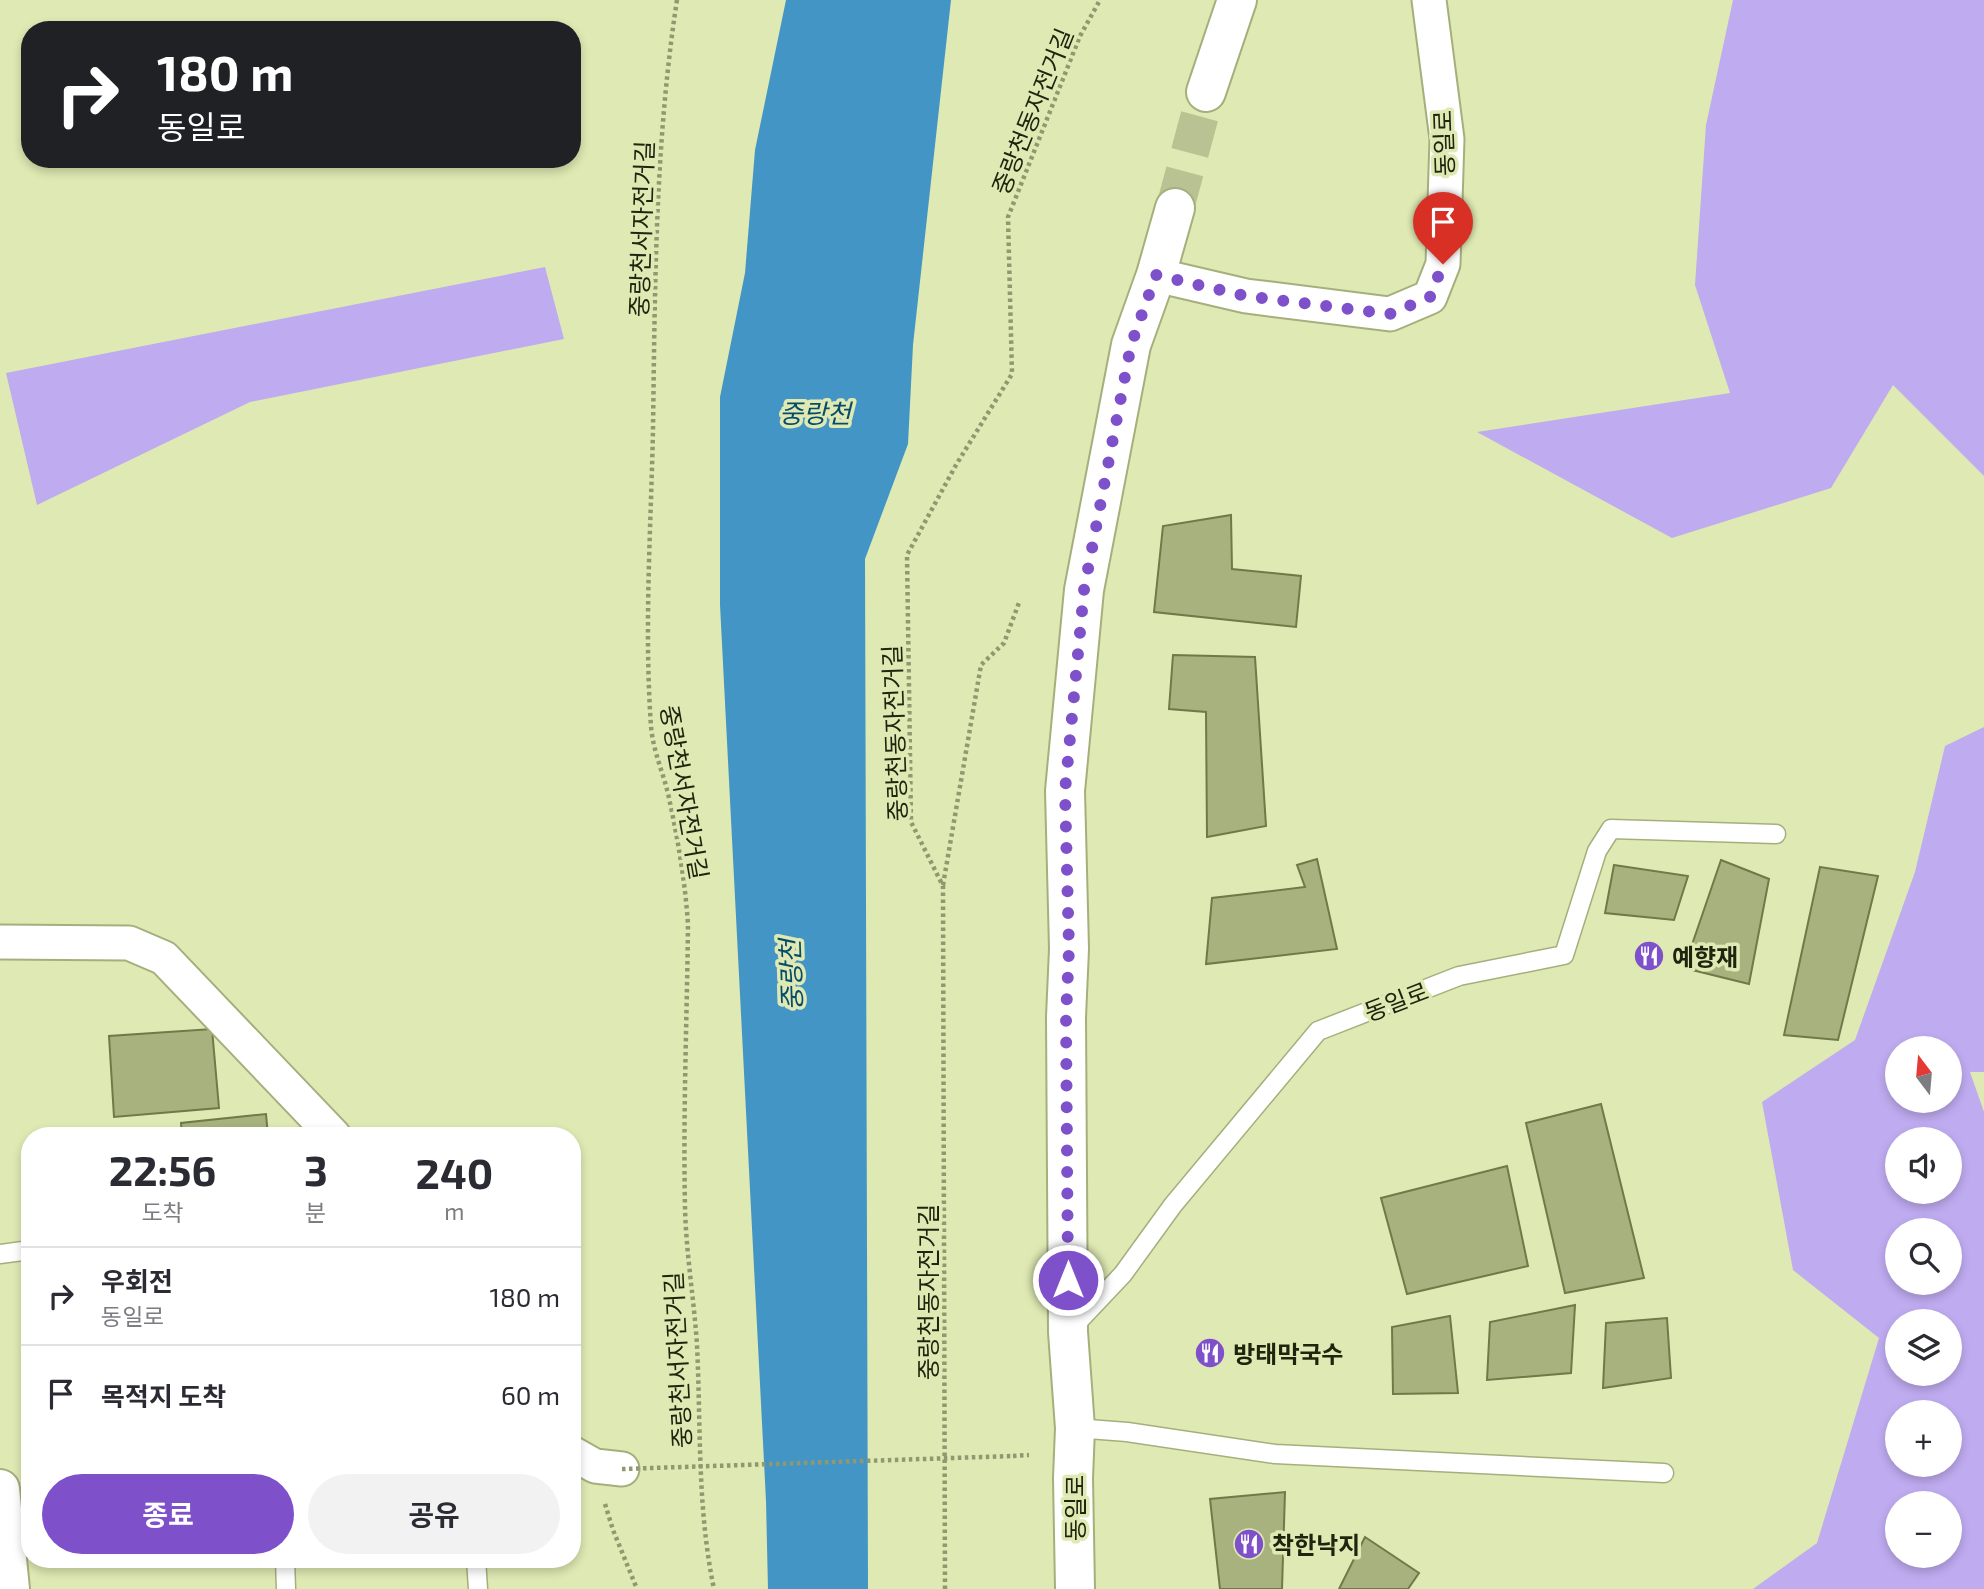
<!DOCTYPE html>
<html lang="ko">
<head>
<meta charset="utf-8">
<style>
	body { margin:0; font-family:"Exo 2","Noto Sans KR",sans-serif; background:#f2f2f3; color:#2b2b33; height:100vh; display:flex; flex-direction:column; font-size:26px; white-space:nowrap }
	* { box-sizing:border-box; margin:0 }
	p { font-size:23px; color:#7c7c81 }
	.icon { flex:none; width:38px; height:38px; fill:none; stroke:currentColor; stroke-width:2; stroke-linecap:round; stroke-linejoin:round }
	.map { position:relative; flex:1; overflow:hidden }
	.drawer { position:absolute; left:21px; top:1127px; width:560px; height:441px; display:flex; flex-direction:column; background:#fff; border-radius:28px; box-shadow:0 4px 10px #0003 }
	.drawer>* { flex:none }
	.guide { position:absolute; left:21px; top:21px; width:560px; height:147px; border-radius:28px; box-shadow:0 4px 10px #0003; background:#202124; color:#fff; overflow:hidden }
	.needle { width:46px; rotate:344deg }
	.fabs { position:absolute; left:1885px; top:1036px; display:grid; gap:14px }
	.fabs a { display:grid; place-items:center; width:77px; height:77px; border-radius:50%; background:#fff; box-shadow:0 4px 10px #0003; font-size:35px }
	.pin { position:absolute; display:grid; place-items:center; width:60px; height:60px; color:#fff; margin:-72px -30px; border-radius:50% 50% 50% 0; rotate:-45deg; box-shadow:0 0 7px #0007 }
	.pin .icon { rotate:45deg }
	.me { position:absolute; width:77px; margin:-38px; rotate:0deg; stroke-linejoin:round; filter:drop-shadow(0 0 5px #0008) }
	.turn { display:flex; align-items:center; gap:24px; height:147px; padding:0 21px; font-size:32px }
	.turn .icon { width:91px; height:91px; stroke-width:2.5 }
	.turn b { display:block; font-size:49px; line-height:60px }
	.eta { display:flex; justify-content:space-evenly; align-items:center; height:119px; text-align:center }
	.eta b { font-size:42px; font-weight:700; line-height:49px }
	.cta { display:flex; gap:14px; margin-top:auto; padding:14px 21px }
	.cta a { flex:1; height:80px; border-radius:42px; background:#7e51ca; color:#fff; font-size:28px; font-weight:700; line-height:80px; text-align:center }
	.cta a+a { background:#f2f2f3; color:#2b2b33 }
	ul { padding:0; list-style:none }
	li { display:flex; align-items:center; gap:21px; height:98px; padding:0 21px; border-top:2px solid #e1e1e2 }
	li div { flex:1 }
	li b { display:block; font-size:26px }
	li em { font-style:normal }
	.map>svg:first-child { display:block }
</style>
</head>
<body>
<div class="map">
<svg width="1984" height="1589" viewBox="0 0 1984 1589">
	<rect width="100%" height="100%" fill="#dee9b3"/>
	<path fill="#bfabf0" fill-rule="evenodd" d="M1733,0H1984V476L1893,385L1831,488L1672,538L1477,432L1730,393L1695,285L1706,125Z
		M545,267L564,339L250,402L37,505L6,373Z
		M1984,727V1072H1970L1984,1112V1589H1753L1817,1543L1879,1338L1793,1270L1762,1102L1855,1040L1915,872L1945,746ZM1897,1048H1950V1101H1897ZM1897,1139H1950V1192H1897ZM1897,1230H1950V1283H1897ZM1897,1321H1950V1374H1897ZM1897,1412H1950V1465H1897ZM1897,1503H1950V1556H1897Z"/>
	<path fill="#4395c5" d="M786,0H951L913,345L908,444L865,559L868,1589H768L766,1501L720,605V397L745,273L755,150Z"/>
	<path fill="#a8b27f" stroke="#707948" stroke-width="2" d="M1231,515L1232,569L1301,576L1296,627L1154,612L1163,526Z
		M1173,655L1255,657L1266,826L1207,837L1206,712L1169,709Z
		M1317,859L1337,949L1206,964L1212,898L1305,887L1297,865Z
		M1721,860L1769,879L1749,984L1684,968Z
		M1614,865L1688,876L1674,920L1605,913Z
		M1820,867L1878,876L1838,1040L1784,1035Z
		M212,1029L219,1108L114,1117L109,1036Z
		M1601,1104L1644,1278L1565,1293L1526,1123Z
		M266,1114L268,1136H182L181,1123Z
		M1507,1166L1528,1266L1407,1294L1381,1198Z
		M1575,1305L1571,1373L1487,1380L1490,1322Z
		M1450,1316L1458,1393L1393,1394L1392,1327Z
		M1667,1318L1671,1378L1603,1388L1606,1323Z
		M1285,1492L1282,1589H1220L1210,1499Z
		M1365,1537L1419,1573L1408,1589H1339Z"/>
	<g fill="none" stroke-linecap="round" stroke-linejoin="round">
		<path stroke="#b8c292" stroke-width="38" stroke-dasharray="38 19" stroke-linecap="butt" d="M1175,208L1206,92"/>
		<g stroke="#a5af7c" stroke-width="21">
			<path id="lane" d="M0,1254L30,1250
				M1071,1329L1123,1274L1173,1205L1318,1031L1459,976L1564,955L1597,851L1611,829L1776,834
				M1075,1428L1127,1432L1275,1454L1664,1473
				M285,1559L286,1589
				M476,1559L478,1589"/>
		</g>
		<g stroke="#a5af7c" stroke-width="37">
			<path id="street" d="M1156,275L1246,296L1390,314L1430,297L1443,264L1447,139L1429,0
				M0,942L129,943L164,958L334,1136
				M572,1453L595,1466L622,1469"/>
		</g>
		<g stroke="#a5af7c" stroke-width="42">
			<path id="secondary" d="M1206,92L1237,0
				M0,1489L10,1589
				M1075,1589L1073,1478L1075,1428L1068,1332L1066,1017L1069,949L1065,791L1084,590L1131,345L1156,275L1175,208"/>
		</g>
		<path stroke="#909870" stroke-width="4.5" stroke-dasharray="3.5 3.5" stroke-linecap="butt" d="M677,0C655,142 655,286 653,429C651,527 644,628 651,726C653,752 664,774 669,798C678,840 685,881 688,924C687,1018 683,1112 685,1207C686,1253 694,1299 697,1345C701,1427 697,1508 714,1589
			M943,885L981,665L1004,643L1020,600
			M1013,1456L1029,1455
			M605,1504L613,1530L637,1589
			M945,1589L943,886L911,822L907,555L956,465L1012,374L1008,217L1080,36L1100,0"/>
		<use href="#lane" stroke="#fff" stroke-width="18"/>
		<use href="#street" stroke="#fff" stroke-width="33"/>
		<use href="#secondary" stroke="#fff" stroke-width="38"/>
		<path stroke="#909870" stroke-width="4.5" stroke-dasharray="3.5 3.5" stroke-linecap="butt" d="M622,1469L1013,1456"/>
	</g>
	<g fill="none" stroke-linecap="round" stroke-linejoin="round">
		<path stroke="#7e51ca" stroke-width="12" stroke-dasharray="0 21.6" d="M1068,1280L1066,1017L1069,949L1065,791L1084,590L1131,345L1156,275L1246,296L1390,314L1430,297L1443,264"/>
	</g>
	<defs>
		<g id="restaurant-disc" transform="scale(1.575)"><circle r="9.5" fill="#7e51ca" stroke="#dee9b3"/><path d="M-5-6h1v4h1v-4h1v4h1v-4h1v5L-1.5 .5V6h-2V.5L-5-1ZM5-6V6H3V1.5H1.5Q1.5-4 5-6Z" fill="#fff"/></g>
	</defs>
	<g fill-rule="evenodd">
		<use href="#restaurant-disc" x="1649" y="956"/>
		<use href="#restaurant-disc" x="1210" y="1353"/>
		<use href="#restaurant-disc" x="1249" y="1544"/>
	</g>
	<g text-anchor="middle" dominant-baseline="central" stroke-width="7" stroke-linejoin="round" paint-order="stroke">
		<g font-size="24" fill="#20240f" stroke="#dee9b3">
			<text transform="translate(1032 111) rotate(-68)">중랑천동자전거길</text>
			<text transform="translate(1443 143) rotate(-92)">동일로</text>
			<text transform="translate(641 229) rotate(-88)">중랑천서자전거길</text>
			<text transform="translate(894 733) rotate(-92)">중랑천동자전거길</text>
			<text transform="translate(685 792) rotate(80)">중랑천서자전거길</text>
			<text transform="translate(1396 1001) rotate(-21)">동일로</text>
			<text transform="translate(927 1292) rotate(-90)">중랑천동자전거길</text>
			<text transform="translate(677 1360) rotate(-93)">중랑천서자전거길</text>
			<text transform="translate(1074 1508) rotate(-90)">동일로</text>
		</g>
		<g font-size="24" font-weight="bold" fill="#20240f" stroke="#dee9b3" text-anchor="start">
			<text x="1672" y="956">예향재</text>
			<text x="1233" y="1353">방태막국수</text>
			<text x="1272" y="1544">착한낙지</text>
		</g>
		<g font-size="26" font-style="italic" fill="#074b6c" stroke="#dee9b3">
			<text x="815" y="412">중랑천</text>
			<text transform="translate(790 975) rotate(-92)">중랑천</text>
		</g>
	</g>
</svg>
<div class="fabs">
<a><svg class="needle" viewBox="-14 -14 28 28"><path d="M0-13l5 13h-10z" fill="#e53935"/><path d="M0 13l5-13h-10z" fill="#7c7c81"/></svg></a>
<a><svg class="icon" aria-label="sound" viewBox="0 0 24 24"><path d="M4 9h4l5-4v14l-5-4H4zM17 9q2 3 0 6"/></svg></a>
<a><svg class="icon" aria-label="search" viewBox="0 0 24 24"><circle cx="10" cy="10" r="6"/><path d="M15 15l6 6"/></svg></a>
<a><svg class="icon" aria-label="layers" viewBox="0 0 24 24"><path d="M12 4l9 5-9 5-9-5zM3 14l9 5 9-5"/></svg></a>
<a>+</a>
<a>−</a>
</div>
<div class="pin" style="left:1443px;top:264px;background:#d93025"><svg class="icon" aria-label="arrive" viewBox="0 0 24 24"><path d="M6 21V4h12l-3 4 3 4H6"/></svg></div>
<svg class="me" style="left:1068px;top:1280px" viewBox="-20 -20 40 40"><circle r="17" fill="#7e51ca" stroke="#fff" stroke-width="3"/><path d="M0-11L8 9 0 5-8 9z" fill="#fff"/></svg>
<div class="guide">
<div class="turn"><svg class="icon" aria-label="right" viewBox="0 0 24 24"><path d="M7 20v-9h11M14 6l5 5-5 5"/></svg><div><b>180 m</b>동일로</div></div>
</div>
<section class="drawer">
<div class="eta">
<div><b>22:56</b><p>도착</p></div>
<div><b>3</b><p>분</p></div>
<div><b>240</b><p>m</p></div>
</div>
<ul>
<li><svg class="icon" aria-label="right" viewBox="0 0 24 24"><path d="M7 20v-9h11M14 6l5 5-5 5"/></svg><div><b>우회전</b><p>동일로</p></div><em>180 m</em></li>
<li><svg class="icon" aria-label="arrive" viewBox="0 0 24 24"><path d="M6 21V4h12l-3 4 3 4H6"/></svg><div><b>목적지 도착</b></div><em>60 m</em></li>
</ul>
<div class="cta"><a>종료</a><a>공유</a></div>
</section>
</div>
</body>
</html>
